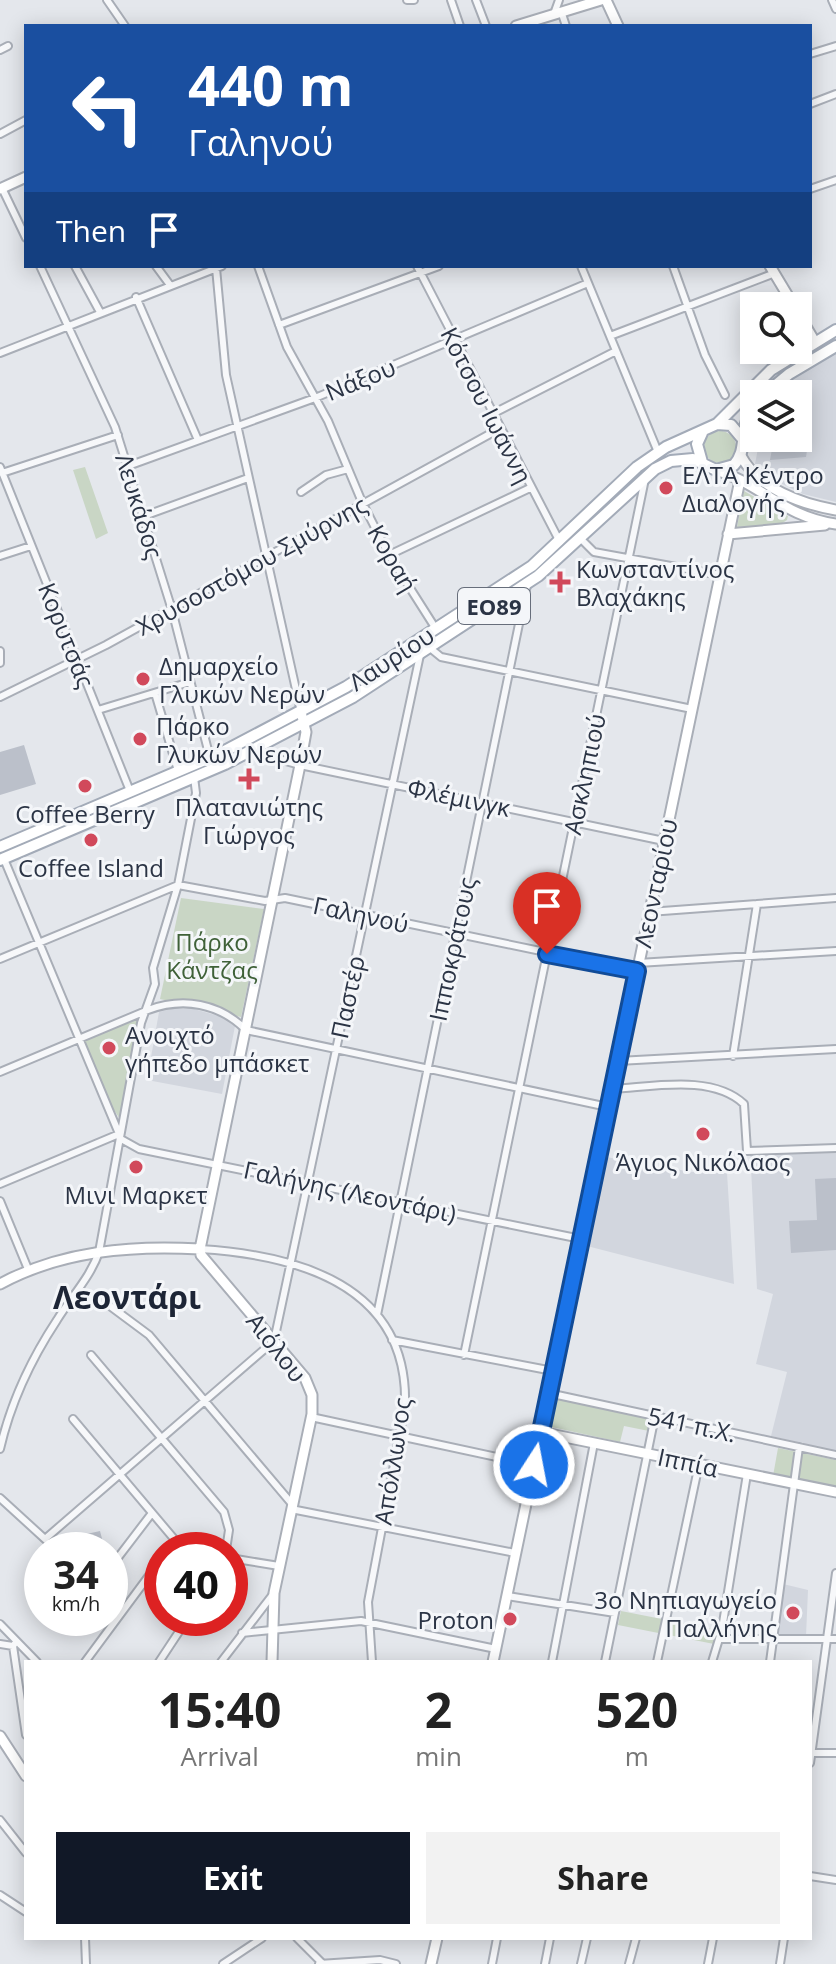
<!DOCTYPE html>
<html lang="en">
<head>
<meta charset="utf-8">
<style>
	body { margin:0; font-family:"Open Sans",sans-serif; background:#f2f2f2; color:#222; height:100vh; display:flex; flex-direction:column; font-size:30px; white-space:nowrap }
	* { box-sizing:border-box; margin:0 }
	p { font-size:26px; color:#767676 }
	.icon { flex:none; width:44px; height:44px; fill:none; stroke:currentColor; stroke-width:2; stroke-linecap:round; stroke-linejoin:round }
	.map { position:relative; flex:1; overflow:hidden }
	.drawer { position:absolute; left:24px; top:1660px; width:788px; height:280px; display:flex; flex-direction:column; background:#fff; border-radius:0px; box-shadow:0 4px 20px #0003 }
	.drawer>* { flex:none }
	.guide { position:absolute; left:24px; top:24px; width:788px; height:244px; border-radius:0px; box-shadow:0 4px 20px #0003; background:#1a4fa0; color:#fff; overflow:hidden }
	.buttons { position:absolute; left:740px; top:292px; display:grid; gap:16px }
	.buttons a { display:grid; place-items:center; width:72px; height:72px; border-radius:0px; background:#fff; box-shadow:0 4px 20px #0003; font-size:40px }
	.speed { position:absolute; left:24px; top:1532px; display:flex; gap:16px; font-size:40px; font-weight:700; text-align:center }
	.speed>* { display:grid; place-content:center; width:104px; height:104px; border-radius:50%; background:#fff; box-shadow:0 4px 20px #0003; line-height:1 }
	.speed small { font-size:20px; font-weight:400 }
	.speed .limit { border:12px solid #d22; background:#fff; color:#111 }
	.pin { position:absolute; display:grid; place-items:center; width:68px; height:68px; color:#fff; margin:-82px -34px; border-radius:50% 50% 50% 0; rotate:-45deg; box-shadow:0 0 8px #0007 }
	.pin .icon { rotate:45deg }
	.me { position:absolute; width:88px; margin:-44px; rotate:11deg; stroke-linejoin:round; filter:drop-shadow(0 0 6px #0008) }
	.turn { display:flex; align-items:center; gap:28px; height:168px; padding:0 32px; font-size:36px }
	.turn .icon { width:104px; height:104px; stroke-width:2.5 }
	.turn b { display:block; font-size:56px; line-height:68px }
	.then { display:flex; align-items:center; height:76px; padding:0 32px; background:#0003; gap:16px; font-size:30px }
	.eta { display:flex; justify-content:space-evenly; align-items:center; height:136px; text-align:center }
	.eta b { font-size:48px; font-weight:700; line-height:56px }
	.primary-button { display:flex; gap:16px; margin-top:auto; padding:16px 32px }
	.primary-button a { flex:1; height:92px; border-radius:0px; background:#111827; color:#fff; font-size:32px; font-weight:700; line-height:92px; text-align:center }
	.primary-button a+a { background:#f2f2f2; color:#222 }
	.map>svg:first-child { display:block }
</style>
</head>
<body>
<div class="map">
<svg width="836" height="1964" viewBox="0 0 836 1964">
	<rect width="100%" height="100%" fill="#e4e7ec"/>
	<path fill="#d2d6de" d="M836,352V502L803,494L774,480L755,464L760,438H798V394H774L781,386Z
		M171,1009H194L222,1017L235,1026L222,1094L147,1080L159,1012Z
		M836,1144V1451L771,1436L787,1372L756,1364L773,1294L757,1289L750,1147Z
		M606,1157L692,1172L727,1173L734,1284L587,1246Z
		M783,1584L808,1590L806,1636L777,1638Z"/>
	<path fill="#c9d6c5" d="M704 447a16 16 0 1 1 32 0a16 16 0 1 1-32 0Z
		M85,467L108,533L96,539L73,470Z
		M744,491L788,516L787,520L781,524L737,527Z
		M181,898L264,909L241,1017L160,999Z
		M146,1016L120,1119L106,1098L82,1041Z
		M556,1392L654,1411L649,1431L624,1426L620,1442L547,1426Z
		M778,1448L836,1460V1488L773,1476Z
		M621,1611L718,1630L714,1644L618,1625Z"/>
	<path fill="#bbc0ca" d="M798,414L812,417L806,457L770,460L774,438H798Z
		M24,745L36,784L0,795V752Z
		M836,1178V1250L791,1253L789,1221L817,1220L815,1179Z
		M100,1531L105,1550H79L78,1536Z"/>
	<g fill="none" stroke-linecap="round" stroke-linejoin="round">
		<g stroke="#a9aeb7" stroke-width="10">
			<path id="street" d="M107,0L125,26
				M407,0H414
				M451,0L460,26
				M476,0L486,26
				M832,0L836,9
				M561,11L566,26
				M554,14L559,0
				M0,50L8,46
				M810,54L836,46
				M810,104L836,94
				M0,134L26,120
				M2,188L26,238
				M810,189L836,180
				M40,266L115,427L172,610L210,758
				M75,266L100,312
				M156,266L170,285
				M258,266L287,347L328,421L362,502L389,555L436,629
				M417,266L560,542
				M581,266L658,452
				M673,266L705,355L725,395
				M216,268L226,375L301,712
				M136,297L198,440
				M279,325L439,266
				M610,336L775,273
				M0,353L222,266
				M492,414L616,351
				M128,466L315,398L588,283
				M0,467L130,791
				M2,473L118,435
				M301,492L326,475L348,469
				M144,516L248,478
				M581,539L594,552L720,575
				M389,555L530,488
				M0,556L31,546
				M430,648L441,657L692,709
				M0,651V663
				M155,693L178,771
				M0,697L106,645L499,429
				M98,710L190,682
				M257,748L264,755L300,765L664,841
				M4,859L120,1136
				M757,904L836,898
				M649,912L757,904L733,1056
				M0,959L178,885L265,901L285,898L637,971
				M638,963L836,951
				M618,1061L836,1049
				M0,1072L148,1010C183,997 219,1003 246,1030L608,1107
				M612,1089C653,1087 712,1074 744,1104L747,1151L836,1148
				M121,1139L139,1149L581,1239
				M0,1184L119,1134
				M0,1201L28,1269
				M200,1249C297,1255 409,1285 405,1406L368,1602L372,1662
				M110,1306L149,1335L292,1504
				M377,1315L527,585
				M392,1340L553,1371
				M91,1355L224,1512L229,1530L226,1550
				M464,1355L645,479
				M548,1393L836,1455
				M311,1417L534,1465
				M73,1419L175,1540L205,1550
				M0,1449C11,1401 30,1361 57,1320C71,1297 90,1278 99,1252L141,1023L155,984L153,968L178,885L196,793L194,777
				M0,1498L57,1550
				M291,1509L515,1553
				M45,1539L274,1341L420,655
				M230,1558L279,1566
				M110,1568L152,1513
				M507,1596L615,1613
				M110,1598L123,1610
				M0,1624L37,1662
				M242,1633L361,1621L496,1649
				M719,1639H836
				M16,1642L13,1646L26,1735
				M0,1644L13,1646
				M85,1662L162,1558
				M159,1662L188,1618
				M221,1662L274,1593
				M552,1662L594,1443
				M605,1662L655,1416
				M657,1662L699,1464
				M712,1662L722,1629L747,1474
				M770,1662L799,1447
				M810,1753H836
				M810,1763L836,1573
				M0,1820L26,1853
				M810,1876L836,1880
				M0,1895L26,1912
				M85,1938L86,1964
				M297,1938L321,1962
				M223,1964L262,1938
				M319,1964L380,1960L396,1964
				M492,1964L497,1938
				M545,1964L550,1938
				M581,1964L587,1938
				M629,1964L636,1938
				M708,1964L713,1938
				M780,1964L784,1938"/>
		</g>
		<g stroke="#a9aeb7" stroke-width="13">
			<path id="secondary" d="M606,0L618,26
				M516,26L601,0
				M0,189L26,177
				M770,266L794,306
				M798,313L815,342
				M741,456C759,489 801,504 836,510
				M716,470C761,484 784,517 836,524
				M728,534L825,525
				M200,1249L300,765L306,732L301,712
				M200,1249L201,1255L305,1378L312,1395V1414L274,1593L272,1662
				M0,1284C61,1251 131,1245 200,1249
				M540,1432L836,1492
				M493,1662L740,480
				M0,1736L26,1776
				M431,1964L437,1938"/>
		</g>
		<g stroke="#a3abb8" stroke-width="14">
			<path id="primary" d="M765,394L789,374L836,346
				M717,424L731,425L741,437
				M702,433L697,444L702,462
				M0,847L219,754L346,687L532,566L637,467L666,447L717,424L771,370L836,330
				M0,860L225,764L353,697L538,576L655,469L671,461L693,459L716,470L734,465C749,448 737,432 754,407"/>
		</g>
		<use href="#street" stroke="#f7f8fa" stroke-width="6"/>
		<use href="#secondary" stroke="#fff" stroke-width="9"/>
		<use href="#primary" stroke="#fff" stroke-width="10"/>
	</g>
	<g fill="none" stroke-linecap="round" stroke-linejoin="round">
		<g stroke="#114b97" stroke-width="20">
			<path id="route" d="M534,1465L637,971L547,954"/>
		</g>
		<use href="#route" stroke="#1a73e8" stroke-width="14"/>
	</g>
	<g fill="#d1495b" stroke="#f4f6f9" stroke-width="3">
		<circle cx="666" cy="488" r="8"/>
		<path d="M556 570h8v8h8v8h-8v8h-8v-8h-8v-8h8z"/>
		<circle cx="143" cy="679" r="8"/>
		<circle cx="140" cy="739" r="8"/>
		<path d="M245 767h8v8h8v8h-8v8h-8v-8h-8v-8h8z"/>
		<circle cx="85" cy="786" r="8"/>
		<circle cx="91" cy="840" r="8"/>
		<circle cx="109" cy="1048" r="8"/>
		<circle cx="703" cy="1134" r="8"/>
		<circle cx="136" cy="1167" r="8"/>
		<circle cx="793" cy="1613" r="8"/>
		<circle cx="510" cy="1619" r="8"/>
	</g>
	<g text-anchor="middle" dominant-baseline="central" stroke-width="6" stroke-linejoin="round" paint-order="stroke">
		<rect fill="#f4f6f9" stroke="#676e7b" stroke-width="2" x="458" y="588" width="72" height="36" rx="6"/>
		<g font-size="22" font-weight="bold" fill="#2b3445">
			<text x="494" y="606">ΕΟ89</text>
		</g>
		<g font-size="24" fill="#2b3445" stroke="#f4f6f9">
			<text transform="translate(360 379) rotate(-22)">Νάξου</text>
			<text transform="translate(487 405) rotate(63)">Κότσου Ιωάννη</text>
			<text transform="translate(140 506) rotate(73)">Λευκάδος</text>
			<text transform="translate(393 558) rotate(60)">Κοραή</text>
			<text transform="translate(251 565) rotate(-29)">Χρυσοστόμου Σμύρνης</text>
			<text transform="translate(67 635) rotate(68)">Κορυτσάς</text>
			<text transform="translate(391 658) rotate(-33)">Λαυρίου</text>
			<text transform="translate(584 774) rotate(-78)">Ασκληπιού</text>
			<text transform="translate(459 797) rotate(12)">Φλέμινγκ</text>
			<text transform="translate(655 883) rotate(-78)">Λεονταρίου</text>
			<text transform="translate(361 914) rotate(12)">Γαληνού</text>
			<text transform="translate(452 949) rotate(-78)">Ιπποκράτους</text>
			<text transform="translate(347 997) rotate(-78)">Παστέρ</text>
			<text transform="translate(350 1191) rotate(12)">Γαλήνης (Λεοντάρι)</text>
			<text transform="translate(277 1347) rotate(52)">Αιόλου</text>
			<text transform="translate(692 1424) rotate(12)">541 π.Χ.</text>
			<text transform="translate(392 1461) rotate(-81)">Απόλλωνος</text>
			<text transform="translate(688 1462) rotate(12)">Ιππία</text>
		</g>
		<g font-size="24" fill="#2b3445" stroke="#f4f6f9" text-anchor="start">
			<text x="682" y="474">ΕΛΤΑ Κέντρο<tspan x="682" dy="28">Διαλογής</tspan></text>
			<text x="576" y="568">Κωνσταντίνος<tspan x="576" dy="28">Βλαχάκης</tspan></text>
			<text x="159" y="665">Δημαρχείο<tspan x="159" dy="28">Γλυκών Νερών</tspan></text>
			<text x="156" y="725">Πάρκο<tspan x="156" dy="28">Γλυκών Νερών</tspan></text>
			<text x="249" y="806" text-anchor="middle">Πλατανιώτης<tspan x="249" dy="28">Γιώργος</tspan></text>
			<text x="85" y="813" text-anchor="middle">Coffee Berry</text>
			<text x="91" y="867" text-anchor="middle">Coffee Island</text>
			<text x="125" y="1034">Ανοιχτό<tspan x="125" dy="28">γήπεδο μπάσκετ</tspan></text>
			<text x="703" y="1161" text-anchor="middle">Άγιος Νικόλαος</text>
			<text x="136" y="1194" text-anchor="middle">Μινι Μαρκετ</text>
			<text x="777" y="1599" text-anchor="end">3ο Νηπιαγωγείο<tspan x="777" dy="28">Παλλήνης</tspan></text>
			<text x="494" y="1619" text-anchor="end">Proton</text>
		</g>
		<g font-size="24" fill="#3f6138" stroke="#f4f6f9">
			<text x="212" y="941">Πάρκο<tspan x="212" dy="28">Κάντζας</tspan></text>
		</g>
		<g font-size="32" font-weight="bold" fill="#1d2536" stroke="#f4f6f9">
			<text x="127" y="1296">Λεοντάρι</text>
		</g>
	</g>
</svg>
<div class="buttons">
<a><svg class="icon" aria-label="search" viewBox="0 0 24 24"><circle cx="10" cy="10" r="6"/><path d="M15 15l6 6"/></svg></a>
<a><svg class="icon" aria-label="layers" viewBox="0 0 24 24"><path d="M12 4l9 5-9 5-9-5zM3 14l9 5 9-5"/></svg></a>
</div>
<div class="speed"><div>34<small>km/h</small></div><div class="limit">40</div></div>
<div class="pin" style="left:547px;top:954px;background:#d93025"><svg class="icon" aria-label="arrive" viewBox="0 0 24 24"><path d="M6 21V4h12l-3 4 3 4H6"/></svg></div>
<svg class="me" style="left:534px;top:1465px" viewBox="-20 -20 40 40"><circle r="17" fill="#1a73e8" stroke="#fff" stroke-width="3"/><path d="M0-11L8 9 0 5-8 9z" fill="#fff"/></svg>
<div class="guide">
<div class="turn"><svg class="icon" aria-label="left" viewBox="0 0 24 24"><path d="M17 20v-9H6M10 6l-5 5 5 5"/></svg><div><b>440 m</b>Γαληνού</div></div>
<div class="then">Then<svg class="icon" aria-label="arrive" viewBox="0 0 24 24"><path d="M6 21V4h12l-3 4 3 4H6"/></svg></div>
</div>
<section class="drawer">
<div class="eta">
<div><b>15:40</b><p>Arrival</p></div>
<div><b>2</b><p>min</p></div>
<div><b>520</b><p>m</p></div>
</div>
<div class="primary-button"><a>Exit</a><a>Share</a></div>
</section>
</div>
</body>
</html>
